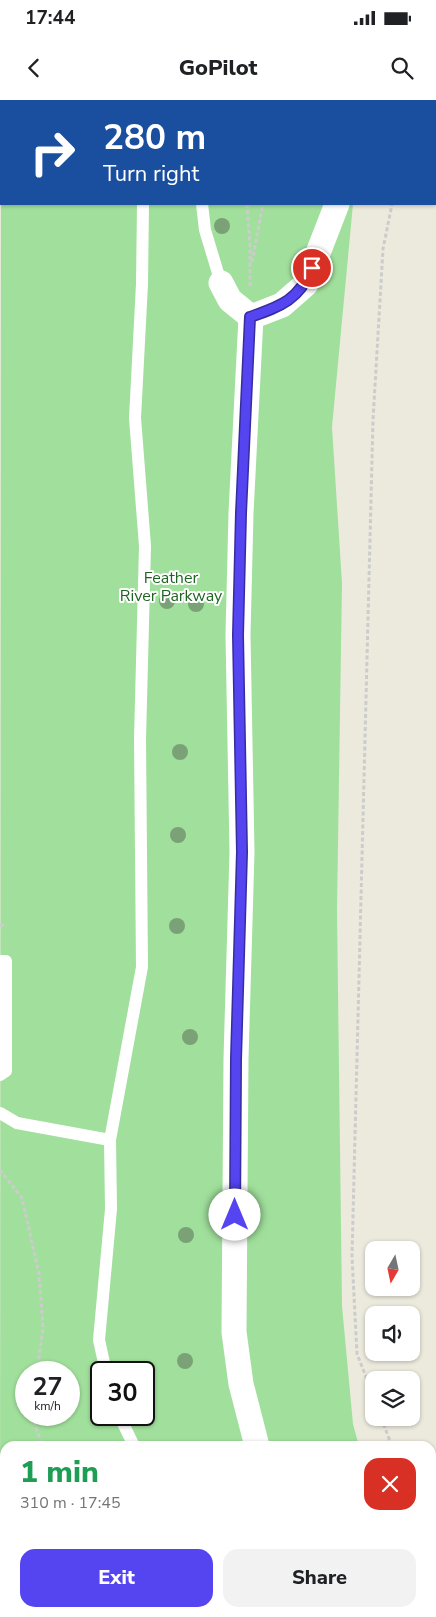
<!DOCTYPE html>
<html lang="en">
<head>
<meta charset="utf-8">
<style>
	body { margin:0; font-family:"Nunito Sans",sans-serif; background:#f2f2f2; color:#202124; height:100vh; display:flex; flex-direction:column; font-size:19px; white-space:nowrap }
	* { box-sizing:border-box; margin:0 }
	p { font-size:16px; color:#757577 }
	.icon { flex:none; width:28px; height:28px; fill:none; stroke:currentColor; stroke-width:2; stroke-linecap:round; stroke-linejoin:round }
	.map { position:relative; flex:1; overflow:hidden }
	.details { position:absolute; left:0px; top:1341px; width:436px; height:176px; display:flex; flex-direction:column; background:#fff; border-radius:15px 15px 0 0; box-shadow:0 1px 4px #0004 }
	.details>* { flex:none }
	.banner { position:absolute; left:0px; top:0px; width:436px; height:105px; box-shadow:0 1px 4px #0004; background:#1a4fa0; color:#fff; overflow:hidden }
	.needle { width:32px; rotate:189deg }
	.controls { position:absolute; left:365px; top:1141px; display:grid; gap:10px }
	.controls a { display:grid; place-items:center; width:55px; height:55px; border-radius:10px; background:#fff; box-shadow:0 1px 4px #0004; font-size:25px }
	.speed { position:absolute; left:15px; top:1261px; display:flex; gap:10px; font-size:25px; font-weight:700; text-align:center }
	.speed>* { display:grid; place-content:center; width:65px; height:65px; border-radius:50%; background:#fff; box-shadow:0 1px 4px #0004; line-height:1 }
	.speed small { font-size:12px; font-weight:400 }
	.speed .limit { border:2px solid #111; border-radius:8px; background:#fff; color:#111 }
	.pin { position:absolute; display:grid; place-items:center; width:42px; height:42px; color:#fff; margin:-21px; border:2px solid #fff; border-radius:50%; box-shadow:0 1px 5px #0007 }
	.me { position:absolute; width:55px; margin:-28px; rotate:0deg; stroke-linejoin:round; filter:drop-shadow(0 0 4px #0008) }
	.turn { display:flex; align-items:center; gap:18px; height:105px; padding:0 20px; font-size:22px }
	.turn .icon { width:65px; height:65px; stroke-width:2.5 }
	.turn b { display:block; font-size:35px; line-height:42px }
	.round { display:grid; place-items:center; flex:none; width:52px; height:52px; border-radius:15px; background:#f2f2f2 }
	.head { display:flex; align-items:center; justify-content:space-between; height:85px; padding:0 20px }
	h1 { font-size:30px; font-weight:800; line-height:38px; color:#1e9e55 }
	.action { display:flex; gap:10px; margin-top:auto; padding:10px 20px }
	.action a { flex:1; height:58px; border-radius:15px; background:#5445f1; color:#fff; font-size:20px; font-weight:800; line-height:58px; text-align:center }
	.action a+a { background:#f2f2f2; color:#202124 }
	.status { display:flex; justify-content:space-between; align-items:center; height:35px; padding:0 25px; background:#fff; direction:ltr }
	.status svg { height:14px; fill:currentColor }
	header { display:flex; justify-content:space-between; align-items:center; height:65px; padding:0 20px; background:#fff; font-size:22px; font-weight:800 }
	.map>svg:first-child { display:block }
</style>
</head>
<body>
<div class="status"><b>17:44</b><svg viewBox="0 0 49 12"><path d="M0 12V9h3v3zM5 12V6h3v6zM10 12V3h3v9zM15 12V0h3v12zM26 1h20v11H26zM47 4h2v5h-2z"/></svg></div>
<header><svg class="icon" aria-label="back" viewBox="0 0 24 24"><path d="M15 5l-7 7 7 7"/></svg>GoPilot<svg class="icon" aria-label="search" viewBox="0 0 24 24"><circle cx="10" cy="10" r="6"/><path d="M15 15l6 6"/></svg></header>
<div class="map">
<svg width="436" height="1517" viewBox="0 0 436 1517">
	<rect width="100%" height="100%" fill="#eceadd"/>
	<path fill="#a1e09c" fill-rule="evenodd" d="M53,0H315L319,1H51Z
		M1,43V104H353L332,327L342,483L337,810L342,1206L353,1324L359,1346H5V1512H416L418,1517H0ZM26,1272H69V1315H26ZM101,1272H144V1315H101Z"/>
	<g fill="none" stroke-linecap="round" stroke-linejoin="round">
		<path stroke="#75abe9" stroke-width="6" d="M0,1470H5"/>
		<path stroke="#ccc" stroke-width="3" stroke-dasharray="4 2.5" stroke-linecap="butt" d="M246,1V0
			M282,1V0
			M412,1L413,0
			M247,104L250,145V188
			M252,162L263,104
			M0,825H7
			M0,1070L22,1098L39,1174L43,1228L37,1272
			M374,1297L357,1254L352,1156L373,320L383,149L392,104
			M32,1315L42,1346
			M381,1318L392,1346
			M0,1434L5,1435
			M431,1449L436,1462"/>
		<path stroke="#fff" stroke-width="12" d="M185,0V1
			M145,1V0
			M202,104L205,130L221,183
			M0,861H6V971L0,975
			M0,1013L17,1023L110,1040
			M106,1272L99,1240L111,1109L110,1040L142,867L140,639L145,446L135,318L142,184L143,104
			M119,1315L134,1346
			M307,1512L308,1517
			M8,1517L9,1512
			M191,1517V1512
			M277,1517V1512"/>
		<path stroke="#fff" stroke-width="25" d="M380,1V0
			M221,183L230,200L251,217
			M251,217L241,413L238,535L242,752L236,959L234,1232L241,1284L257,1346
			M251,217L282,205L306,184L337,104"/>
	</g>
	<g fill="#7ba176">
		<circle cx="222" cy="126" r="8"/>
		<circle cx="167" cy="501" r="8"/>
		<circle cx="196" cy="504" r="8"/>
		<circle cx="180" cy="652" r="8"/>
		<circle cx="178" cy="735" r="8"/>
		<circle cx="177" cy="826" r="8"/>
		<circle cx="190" cy="937" r="8"/>
		<circle cx="186" cy="1135" r="8"/>
		<circle cx="185" cy="1261" r="8"/>
	</g>
	<g fill="none" stroke-linecap="round" stroke-linejoin="round">
		<g stroke="#372d9d" stroke-width="12">
			<path id="route" d="M235,1115L236,959L242,752L238,535L241,413L250,217C281,206 299,200 312,168"/>
		</g>
		<use href="#route" stroke="#5445f1" stroke-width="9"/>
	</g>
	<g text-anchor="middle" dominant-baseline="central" stroke-width="4" stroke-linejoin="round" paint-order="stroke">
		<g font-size="16" fill="#1e6522" stroke="#fff">
			<text x="171" y="478">Feather<tspan x="171" dy="18">River Parkway</tspan></text>
		</g>
	</g>
</svg>
<div class="controls">
<a><svg class="needle" viewBox="-14 -14 28 28"><path d="M0-13l5 13h-10z" fill="#e53935"/><path d="M0 13l5-13h-10z" fill="#757577"/></svg></a>
<a><svg class="icon" aria-label="sound" viewBox="0 0 24 24"><path d="M4 9h4l5-4v14l-5-4H4zM17 9q2 3 0 6"/></svg></a>
<a><svg class="icon" aria-label="layers" viewBox="0 0 24 24"><path d="M12 4l9 5-9 5-9-5zM3 14l9 5 9-5"/></svg></a>
</div>
<div class="speed"><div>27<small>km/h</small></div><div class="limit">30</div></div>
<div class="pin" style="left:312px;top:168px;background:#d93025"><svg class="icon" aria-label="arrive" viewBox="0 0 24 24"><path d="M6 21V4h12l-3 4 3 4H6"/></svg></div>
<svg class="me" style="left:235px;top:1115px" viewBox="-20 -20 40 40"><circle r="19" fill="#fff"/><path d="M0-13L10 11 0 6-10 11z" fill="#5445f1"/></svg>
<div class="banner">
<div class="turn"><svg class="icon" aria-label="right" viewBox="0 0 24 24"><path d="M7 20v-9h11M14 6l5 5-5 5"/></svg><div><b>280 m</b>Turn right</div></div>
</div>
<section class="details">
<div class="head"><div><h1>1 min</h1><p>310 m · 17:45</p></div><a class="round" style="background:#d93025;color:#fff"><svg class="icon" aria-label="close" viewBox="0 0 24 24"><path d="M6 6l12 12M18 6L6 18"/></svg></a></div>
<div class="action"><a>Exit</a><a>Share</a></div>
</section>
</div>
</body>
</html>
